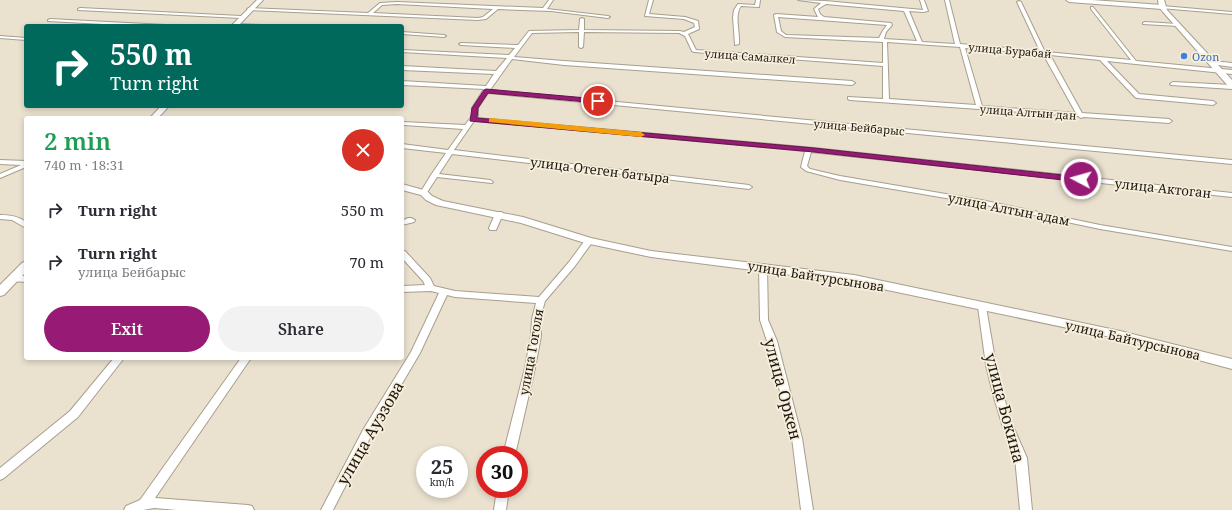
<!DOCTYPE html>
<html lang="en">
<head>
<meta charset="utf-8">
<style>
	body { margin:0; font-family:"Noto Serif",serif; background:#f2f2f3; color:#2b2b33; height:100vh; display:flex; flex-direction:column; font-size:15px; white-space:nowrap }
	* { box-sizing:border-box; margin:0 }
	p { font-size:13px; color:#7c7c81 }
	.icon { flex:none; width:22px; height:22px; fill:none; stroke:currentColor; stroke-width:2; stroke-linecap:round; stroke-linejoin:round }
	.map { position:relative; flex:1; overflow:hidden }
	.sheet { position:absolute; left:24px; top:116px; width:380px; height:244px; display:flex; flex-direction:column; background:#fff; border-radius:4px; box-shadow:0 2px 6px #0003 }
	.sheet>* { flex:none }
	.top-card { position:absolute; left:24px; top:24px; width:380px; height:84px; border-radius:4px; box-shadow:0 2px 6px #0003; background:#00695c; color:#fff; overflow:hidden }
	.speed { position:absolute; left:416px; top:446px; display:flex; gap:8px; font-size:20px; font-weight:700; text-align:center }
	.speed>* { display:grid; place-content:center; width:52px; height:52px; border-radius:50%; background:#fff; box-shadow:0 2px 6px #0003; line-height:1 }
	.speed small { font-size:10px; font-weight:400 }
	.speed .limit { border:6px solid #d22; background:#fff; color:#111 }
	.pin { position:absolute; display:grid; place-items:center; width:34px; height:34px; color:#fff; margin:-17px; border:2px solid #fff; border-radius:50%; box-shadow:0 1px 4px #0007 }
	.me { position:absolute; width:44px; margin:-22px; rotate:276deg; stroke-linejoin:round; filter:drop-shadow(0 0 3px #0008) }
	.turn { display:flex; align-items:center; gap:14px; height:84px; padding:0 20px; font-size:18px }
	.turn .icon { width:52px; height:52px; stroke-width:2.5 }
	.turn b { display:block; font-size:28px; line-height:34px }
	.round { display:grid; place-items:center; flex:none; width:42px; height:42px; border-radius:21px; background:#f2f2f3 }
	.headline { display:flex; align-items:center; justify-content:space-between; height:68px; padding:0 20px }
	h1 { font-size:24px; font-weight:600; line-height:30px; color:#1e9e55 }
	.action { display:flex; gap:8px; margin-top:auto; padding:8px 20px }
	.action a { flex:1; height:46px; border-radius:24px; background:#971b74; color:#fff; font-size:16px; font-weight:600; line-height:46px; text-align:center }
	.action a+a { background:#f2f2f3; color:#2b2b33 }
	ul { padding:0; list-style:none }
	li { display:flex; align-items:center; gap:12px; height:52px; padding:0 20px }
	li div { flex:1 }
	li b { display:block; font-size:15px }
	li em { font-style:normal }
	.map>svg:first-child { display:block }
</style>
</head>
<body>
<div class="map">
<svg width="1232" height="510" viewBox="0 0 1232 510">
	<rect width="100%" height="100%" fill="#eae1cf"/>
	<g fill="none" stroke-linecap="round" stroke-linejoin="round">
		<g stroke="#a79f8d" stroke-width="2">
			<path id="minor" d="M549,0H553L547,9L608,16L610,17L608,18L551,11L498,9L486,19L478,20L249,10L247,9L249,8L368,13L380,3L397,2L543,8ZM397,4L493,9L483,17L478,18L373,13L382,5Z
				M649,0H653L649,14L685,17L698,21L699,29L688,34L696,50L883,63V42L785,37L777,32L774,15L776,14L818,17L814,9L821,3L798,0L825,1L923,10L920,0H924L928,11L923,12L909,11L922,42L955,44L945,0H949L960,44L1040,51L1017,2L1019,1L1021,2L1044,50L1046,52L1131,60L1091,9V7H1093L1136,61L1232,70V74L1107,61L1139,94L1213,101L1216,103L1213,105L1137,98L1135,97L1100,60L1050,55L1082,113L1169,119L1172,121L1169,123L1084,117L1081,118L1078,116L850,100L848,99V97L883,99V66L694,52L692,51L685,36L679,33L584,32L583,47L581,48L579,47V32L532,33L514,57L564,61L852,81L855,83L852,85L564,65L512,59L490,90L1232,160V164L488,93L478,108V116L477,118L814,148L1232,193V197L811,152L807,166L810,169L840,176L981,200L1100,225L1232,247V251L1100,229L981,204L840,180L806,171L801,167L805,151L474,121L454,150L749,185L752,187L749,189L452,154L439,174L490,180L493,182L492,183L437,177L426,194H422L420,193L431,175L446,153L402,148V144L448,150L463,129L404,125L402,124V122L465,125L472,116V108L484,89L402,85V81L486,86L494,74L402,70V66L496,71L507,58L402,52V50L509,55L515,48L461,45L459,44L461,43L518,45L529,31L579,30L580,19L582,18L584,19V30L680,31L684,32L695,27L694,23L684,19L645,16ZM826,4L904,11L917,41L884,39L886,32L892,25L891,23L824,17L820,14L818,9ZM778,17L887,25L882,32L879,38L786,35L781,31ZM887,42L960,47L976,105L889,99ZM965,48L1043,54L1076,113L982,106Z
				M756,0H760L759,7L741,6C734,15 740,32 739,44L735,45L733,17L734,10L738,4L755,5Z
				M1162,6L1232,12V14L1160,8V7Z
				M80,8L241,16L243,17L241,18L78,10V9Z
				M50,19L166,25L168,26H140L48,21V20Z
				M1145,22L1178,24L1180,25L1178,26L1143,24V23Z
				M235,24L263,25L265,26H233V24Z
				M402,32L444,35L446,36L444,37L402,34Z
				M0,36L26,38V40L0,38Z
				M1213,61L1232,63V67L1211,64V62Z
				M1173,82L1232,85V89L1171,85L1170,84Z
				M0,160L26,161V167L0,178V174L21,165L0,164Z
				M496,212H502L503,214L496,230H490L489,228Z
				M0,215C10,215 18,216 26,222V228L12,220L0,219Z
				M408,218H411L415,220L414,222L402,225V221Z
				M586,239H589L593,241L575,266L545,301L540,319L541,336L535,368L515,455H503L525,368L531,336L532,319L536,303L455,297L447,295L420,353L371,436L333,510H321L363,430L411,352L439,293L431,291L402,292V286L425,285L423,281L402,258V251H405L430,278L434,286L455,291L539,297L569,262Z
				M763,264L767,267L768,320L777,341L802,438L813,510H801L792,438L767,341L760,320L759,267Z
				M14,276H26V282L11,281L10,279Z
				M982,304L985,305L986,307L996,365L1003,394L1012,424L1027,458L1032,510H1020L1015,458L1002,424L993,394L986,365L978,307L979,305Z
				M114,358H124L78,417L4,478L0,480V468L70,411Z
				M241,358H251L155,498L248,505L252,506L254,510H177L154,508L143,510H124L126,506L140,500Z
				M497,489H509L506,510H494Z"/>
		</g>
		<g stroke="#a79f8d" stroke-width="2">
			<path id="tertiary" d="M257,0H263L238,26H231Z
				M1066,0H1092L1162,5L1165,7L1162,9L1069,2Z
				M161,106H169L158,118H150Z
				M402,184L427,191L432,196L443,201L523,217L591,238L651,251L854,275L1120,331L1232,359V369L1120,339L854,283L651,257L585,243L521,223L436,205L426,200L421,195L402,190Z
				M26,261V272L4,295L0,296V285L22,263Z"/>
		</g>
		<g stroke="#a79f8d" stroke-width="2">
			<path id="secondary" d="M1158,0H1164L1167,10L1232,80V87H1229L1163,12L1159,7Z"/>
		</g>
		<use href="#minor" fill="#fff" fill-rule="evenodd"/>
		<use href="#tertiary" fill="#fff" fill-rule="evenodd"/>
		<use href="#secondary" fill="#fff" fill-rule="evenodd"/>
	</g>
	<path fill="#971b74" stroke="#62124b" d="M486,89L598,99L601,101L598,103L488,93L478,108L477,118L814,148L1081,177L1085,179L1081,182L814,152L470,121L472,108L484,90Z"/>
	<path fill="#f59e0b" d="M491,118L641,132L645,135L641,137L489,122V119Z"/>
	<circle fill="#3f7fe0" stroke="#f8eedc" stroke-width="1.5" cx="1184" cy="56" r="4"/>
	<g text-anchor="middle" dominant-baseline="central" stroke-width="3.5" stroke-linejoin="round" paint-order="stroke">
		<g font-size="11" fill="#1c1912" stroke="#f8eedc">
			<text transform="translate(1010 50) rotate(5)">улица Бурабай</text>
			<text transform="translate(750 56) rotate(4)">улица Самалкел</text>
			<text transform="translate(1028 112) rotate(4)">улица Алтын дан</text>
			<text transform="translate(859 127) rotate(5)">улица Бейбарыс</text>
		</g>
		<g font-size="11" fill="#366cbe" stroke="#f8eedc" text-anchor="start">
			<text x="1192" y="56">Ozon</text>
		</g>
		<g font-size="13" fill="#1c1912" stroke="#f8eedc">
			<text transform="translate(600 170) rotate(7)">улица Отеген батыра</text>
			<text transform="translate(1163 188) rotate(6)">улица Актоган</text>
			<text transform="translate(1009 209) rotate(11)">улица Алтын адам</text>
			<text transform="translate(816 276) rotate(9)">улица Байтурсынова</text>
			<text transform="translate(1133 340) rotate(13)">улица Байтурсынова</text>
			<text transform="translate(531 352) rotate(-80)">улица Гоголя</text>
		</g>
		<g font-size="16" fill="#1c1912" stroke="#f8eedc">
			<text transform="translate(783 389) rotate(75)">улица Оркен</text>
			<text transform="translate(1005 408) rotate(75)">улица Бокина</text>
			<text transform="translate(370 433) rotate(-60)">улица Ауэзова</text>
		</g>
	</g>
</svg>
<div class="speed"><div>25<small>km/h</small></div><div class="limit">30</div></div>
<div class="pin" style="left:598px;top:101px;background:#d93025"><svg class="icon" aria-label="arrive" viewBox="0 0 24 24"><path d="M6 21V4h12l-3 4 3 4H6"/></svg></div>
<svg class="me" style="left:1081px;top:179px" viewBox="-20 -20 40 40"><circle r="17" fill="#971b74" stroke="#fff" stroke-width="3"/><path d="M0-11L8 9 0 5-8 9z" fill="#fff"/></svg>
<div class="top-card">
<div class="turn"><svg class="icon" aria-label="right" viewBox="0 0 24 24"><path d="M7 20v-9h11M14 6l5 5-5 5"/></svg><div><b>550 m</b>Turn right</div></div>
</div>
<section class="sheet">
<div class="headline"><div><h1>2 min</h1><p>740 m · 18:31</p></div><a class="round" style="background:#d93025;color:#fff"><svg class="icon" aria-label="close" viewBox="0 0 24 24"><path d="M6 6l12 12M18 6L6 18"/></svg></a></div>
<ul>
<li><svg class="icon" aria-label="right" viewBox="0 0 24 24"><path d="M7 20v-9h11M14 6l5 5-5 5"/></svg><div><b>Turn right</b></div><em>550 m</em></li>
<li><svg class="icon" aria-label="right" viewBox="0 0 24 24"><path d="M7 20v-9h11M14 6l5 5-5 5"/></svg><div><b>Turn right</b><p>улица Бейбарыс</p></div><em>70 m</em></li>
</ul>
<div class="action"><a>Exit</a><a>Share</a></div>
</section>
</div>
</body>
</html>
